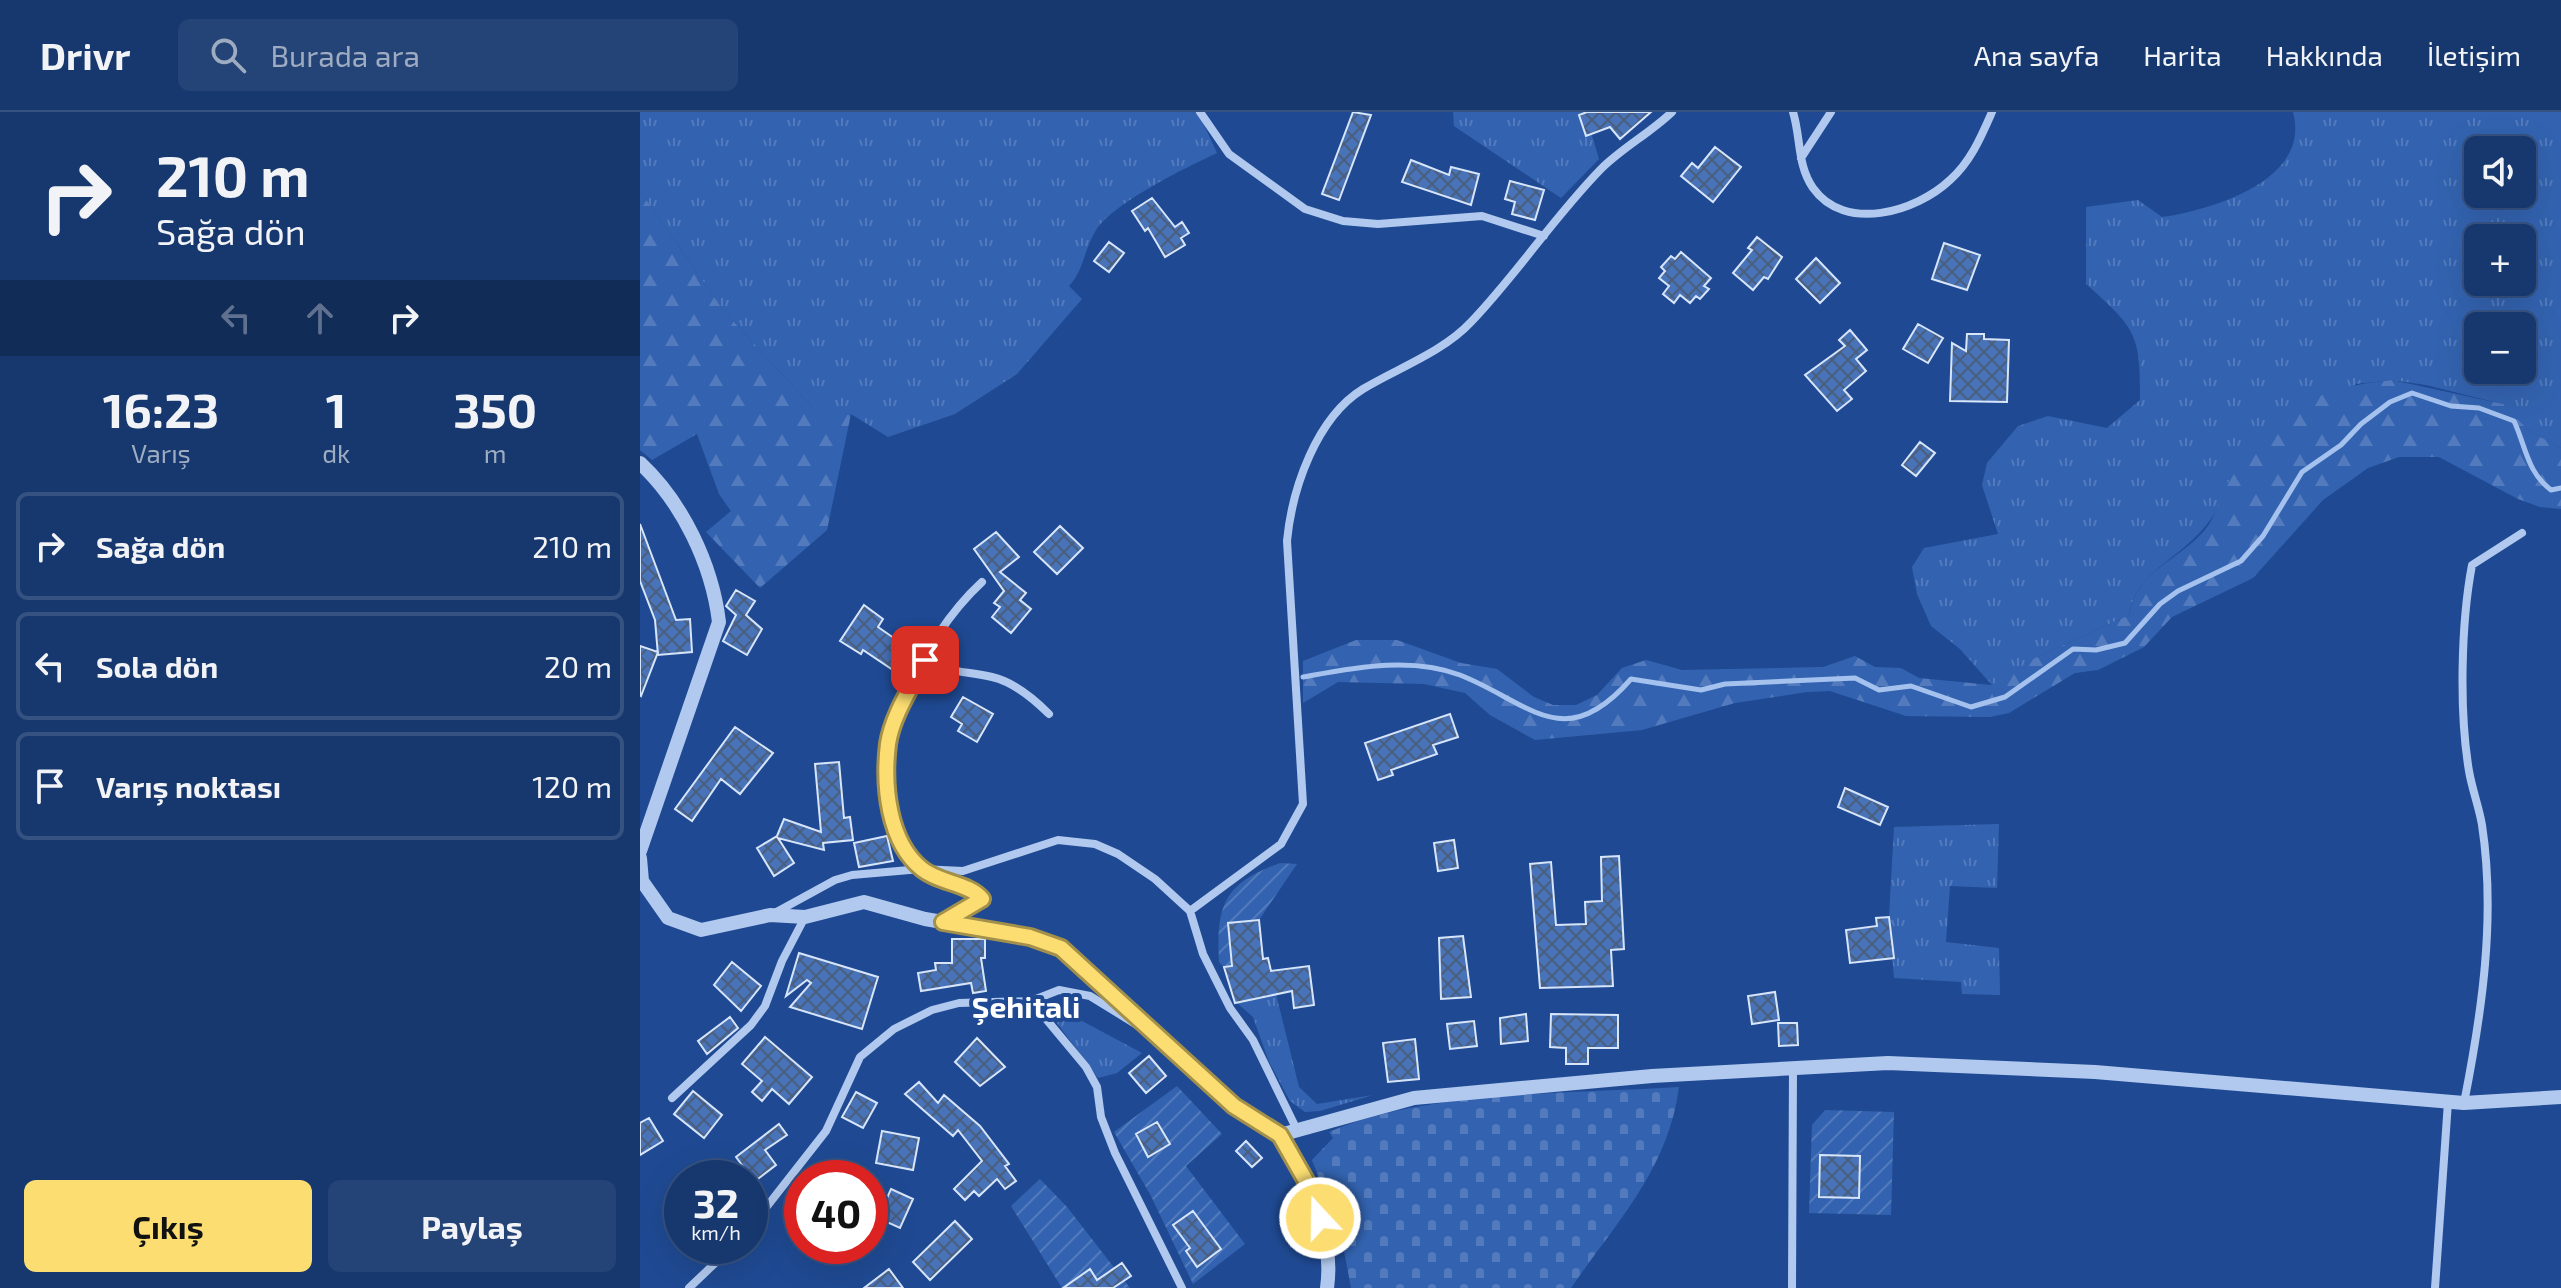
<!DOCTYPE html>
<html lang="tr">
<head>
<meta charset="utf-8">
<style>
	body { margin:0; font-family:"Exo 2",sans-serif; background:#244376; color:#f1f3f6; height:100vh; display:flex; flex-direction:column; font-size:30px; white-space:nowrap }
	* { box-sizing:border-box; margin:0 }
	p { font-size:26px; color:#9eacc2 }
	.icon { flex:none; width:44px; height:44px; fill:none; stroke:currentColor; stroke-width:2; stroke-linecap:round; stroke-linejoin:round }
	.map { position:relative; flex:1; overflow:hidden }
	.side { display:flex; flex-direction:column; background:#17386e; width:640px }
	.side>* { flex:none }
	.hud { background:#17386e; color:#f1f3f6; overflow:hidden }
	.controls { position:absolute; left:1824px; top:24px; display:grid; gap:16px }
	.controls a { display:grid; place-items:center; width:72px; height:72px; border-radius:12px; background:#17386e; box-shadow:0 8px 32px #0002,0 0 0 2px #365281; font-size:40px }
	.speed { position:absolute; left:24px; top:1048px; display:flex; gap:16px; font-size:40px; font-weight:700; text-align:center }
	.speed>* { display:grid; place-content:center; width:104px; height:104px; border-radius:50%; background:#17386e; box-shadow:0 8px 32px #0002,0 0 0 2px #365281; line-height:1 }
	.speed small { font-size:20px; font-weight:400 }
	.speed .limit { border:12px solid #d22; background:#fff; color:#111 }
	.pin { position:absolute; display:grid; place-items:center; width:68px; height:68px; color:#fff; margin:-34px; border-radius:16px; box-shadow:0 4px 12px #0006 }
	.me { position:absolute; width:88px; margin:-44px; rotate:339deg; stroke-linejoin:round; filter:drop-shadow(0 0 6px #0008) }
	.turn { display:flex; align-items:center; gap:28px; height:168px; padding:0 24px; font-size:36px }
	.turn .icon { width:104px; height:104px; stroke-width:2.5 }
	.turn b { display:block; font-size:56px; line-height:68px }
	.lanes { display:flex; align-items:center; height:76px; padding:0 24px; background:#0003; justify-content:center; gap:40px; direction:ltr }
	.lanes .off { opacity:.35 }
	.eta { display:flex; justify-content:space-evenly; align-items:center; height:136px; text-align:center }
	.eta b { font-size:48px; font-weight:700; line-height:56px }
	.button { display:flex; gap:16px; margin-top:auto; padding:16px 24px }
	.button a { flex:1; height:92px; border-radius:12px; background:#fbdd72; color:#111; font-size:32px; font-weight:700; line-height:92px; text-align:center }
	.button a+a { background:#244376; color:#f1f3f6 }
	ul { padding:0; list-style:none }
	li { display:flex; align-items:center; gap:24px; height:108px; margin:0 16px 12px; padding:0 8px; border:4px solid #365281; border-radius:12px }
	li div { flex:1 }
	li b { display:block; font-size:30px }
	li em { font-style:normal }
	header { display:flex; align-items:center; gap:48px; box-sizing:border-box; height:112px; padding:0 40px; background:#17386e; border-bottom:2px solid #365281 }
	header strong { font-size:38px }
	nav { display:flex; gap:44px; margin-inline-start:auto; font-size:28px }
	.search { width:560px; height:72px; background:#244376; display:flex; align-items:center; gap:20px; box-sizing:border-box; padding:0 28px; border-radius:12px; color:#9eacc2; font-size:30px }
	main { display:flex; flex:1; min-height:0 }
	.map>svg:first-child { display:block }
</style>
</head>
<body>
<header>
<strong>Drivr</strong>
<div class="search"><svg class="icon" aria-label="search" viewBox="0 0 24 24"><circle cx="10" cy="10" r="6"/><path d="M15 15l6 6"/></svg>Burada ara</div>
<nav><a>Ana sayfa</a><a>Harita</a><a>Hakkında</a><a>İletişim</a></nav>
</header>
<main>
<section class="side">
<div class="hud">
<div class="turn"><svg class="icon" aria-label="right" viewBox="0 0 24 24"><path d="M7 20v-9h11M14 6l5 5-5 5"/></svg><div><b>210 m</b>Sağa dön</div></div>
<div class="lanes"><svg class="icon off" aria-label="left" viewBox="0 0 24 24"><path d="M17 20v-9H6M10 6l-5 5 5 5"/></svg><svg class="icon off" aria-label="ahead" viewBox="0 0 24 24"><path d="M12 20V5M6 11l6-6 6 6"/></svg><svg class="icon" aria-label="right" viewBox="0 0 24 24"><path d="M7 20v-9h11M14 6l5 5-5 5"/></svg></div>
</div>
<div class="eta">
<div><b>16:23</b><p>Varış</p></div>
<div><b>1</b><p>dk</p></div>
<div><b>350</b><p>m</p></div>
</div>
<ul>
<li><svg class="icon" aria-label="right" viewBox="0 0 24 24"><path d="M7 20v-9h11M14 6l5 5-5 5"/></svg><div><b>Sağa dön</b></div><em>210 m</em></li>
<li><svg class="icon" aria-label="left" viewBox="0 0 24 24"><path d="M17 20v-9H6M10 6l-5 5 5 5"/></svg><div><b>Sola dön</b></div><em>20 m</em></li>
<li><svg class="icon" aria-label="arrive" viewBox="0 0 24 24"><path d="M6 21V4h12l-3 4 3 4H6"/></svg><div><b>Varış noktası</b></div><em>120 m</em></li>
</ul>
<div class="button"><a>Çıkış</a><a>Paylaş</a></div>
</section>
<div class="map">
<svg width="1921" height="1176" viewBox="0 0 1921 1176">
	<defs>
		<pattern id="grass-tufts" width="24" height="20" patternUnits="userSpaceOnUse" patternTransform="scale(2)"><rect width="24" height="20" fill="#3363b0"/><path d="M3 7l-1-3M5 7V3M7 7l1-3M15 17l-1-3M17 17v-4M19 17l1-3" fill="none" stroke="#527abc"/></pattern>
		<pattern id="forest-firs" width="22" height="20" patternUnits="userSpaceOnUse" patternTransform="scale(2)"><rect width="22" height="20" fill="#3363b0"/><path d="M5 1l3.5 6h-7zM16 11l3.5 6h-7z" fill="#527abc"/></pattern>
		<pattern id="cemetery-stones" width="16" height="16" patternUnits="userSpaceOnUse" patternTransform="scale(2)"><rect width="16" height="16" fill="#3363b0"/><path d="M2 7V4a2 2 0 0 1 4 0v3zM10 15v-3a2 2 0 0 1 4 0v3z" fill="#527abc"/></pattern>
		<pattern id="garden-furrows" width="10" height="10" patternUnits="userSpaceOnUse" patternTransform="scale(2)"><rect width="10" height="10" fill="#3363b0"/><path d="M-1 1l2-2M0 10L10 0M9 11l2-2" fill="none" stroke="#527abc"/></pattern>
		<pattern id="building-cross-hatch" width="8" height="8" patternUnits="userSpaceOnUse" patternTransform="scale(2)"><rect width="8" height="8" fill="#4873b9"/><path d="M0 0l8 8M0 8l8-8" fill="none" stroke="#4a5e7d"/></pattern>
	</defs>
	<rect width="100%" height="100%" fill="#1f4a93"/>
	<path fill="url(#grass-tufts)" fill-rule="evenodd" d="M0,0H558L577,41C545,56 475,90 456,118C444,137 444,158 429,174L442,187L377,262L315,302L248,325L211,302L175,298L83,198L0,79Z
		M813,0H945L959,47L921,86L814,14Z
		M1653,0H1921V336L1889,319L1862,292L1786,273L1752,268L1716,272L1585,377C1566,443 1498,448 1489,503L1395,546L1352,573L1320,537L1291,514L1277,482L1272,455L1284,436L1358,422L1342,373L1347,351L1378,314L1408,304L1467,316L1500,288C1501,221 1495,216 1446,172V95L1498,88L1522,105C1572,98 1672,68 1653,0ZM1838,38H1882V82H1838ZM1838,126H1882V170H1838ZM1838,214H1882V258H1838Z
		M1359,712L1357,776L1310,774L1306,830L1359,836L1360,883L1322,882L1321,870L1254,866L1249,805L1254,715Z
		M636,882L659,975L677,992L733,983L680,999L665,1000L650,989L629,950L613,905L597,891Z
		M429,902L502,941L477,961L458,966L417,911L420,904Z"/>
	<path fill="url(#forest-firs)" d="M0,79L83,198L174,297L211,302L187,418L120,476L66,420L91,399L79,382L57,322L12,348L0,338Z
		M1752,268L1863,292L1889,319L1921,336V397L1900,395L1878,387L1799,345H1759L1728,356L1683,388L1613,466L1532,505L1504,535L1458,558L1435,561L1369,601L1350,605L1266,604L1190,579L1167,580L1095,591L1002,618L895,628L850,603L825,581L784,572L698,570L663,591V549L716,528H757L821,551L857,557L894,585L913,593H936L957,583L982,556L1006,548L1042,558L1183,555L1215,544L1235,555L1261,556L1279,566L1351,573L1395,546L1489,503C1497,459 1536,450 1564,419C1576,405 1578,390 1586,375C1623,302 1672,276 1752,268Z"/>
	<path fill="url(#cemetery-stones)" d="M1039,975C1028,1058 977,1109 931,1176H711L701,1123L672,1048L693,1026L689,1020C785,978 933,982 1039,975Z"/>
	<path fill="url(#garden-furrows)" d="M640,751L657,752L619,808L624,847L584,855L579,850C576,793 584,771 640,751Z
		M537,974L582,1022L546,1054L605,1132L553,1172L511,1084L474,1020Z
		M1185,998L1254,1000L1251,1103L1169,1101L1172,1013Z
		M400,1067L427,1095L490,1176H422L371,1094Z"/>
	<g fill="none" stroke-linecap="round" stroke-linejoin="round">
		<path stroke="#a5c2ef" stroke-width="5" d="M663,565C713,556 770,544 820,563C889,590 924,644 991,567L1061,578L1085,572L1215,566L1239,578L1271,574L1331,595L1365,585L1433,537L1456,538L1485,531L1520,492L1538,479L1601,449L1623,424L1662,360L1701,333L1721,312L1750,290L1772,281L1811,294L1839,296L1874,309C1886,335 1887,360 1911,378L1921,376"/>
	</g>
	<path fill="url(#building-cross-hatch)" stroke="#d7e5fa" stroke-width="2" d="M713,0L731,3L699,88L682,82Z
		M947,0H1011L980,27L970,15L946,24L939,3Z
		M1075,35L1101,55L1073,90L1041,64L1052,51L1058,56Z
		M771,48L809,63L811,55L839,62L831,93L762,70Z
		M870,69L904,78L895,108L872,102L875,90L865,87Z
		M512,86L535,115L542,110L549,121L541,126L545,133L525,145L508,116L505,119L492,99Z
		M1117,125L1142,145L1128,167L1124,165L1113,178L1093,161L1112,138L1108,136Z
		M469,130L484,141L469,160L454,149Z
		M1304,131L1340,143L1327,178L1292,167Z
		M1041,140L1071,166L1064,174L1069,177L1060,187L1056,184L1050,191L1040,183L1034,191L1023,182L1029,174L1019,166L1025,159L1021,155L1031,144L1035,147Z
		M1176,146L1200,171L1180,191L1156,167Z
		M1278,212L1303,226L1288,251L1263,237Z
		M1210,218L1227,238L1216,247L1226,259L1204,278L1212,287L1197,299L1165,263L1205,234L1199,228Z
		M1327,222H1344V227L1369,228L1367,290L1310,289L1312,231L1326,239Z
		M1280,330L1295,341L1276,364L1262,353Z
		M0,412L36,508L50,507L52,540L18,543L15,508L0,469Z
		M420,414L443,436L417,462L394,440Z
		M356,420L379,445L360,460L386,481L380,488L391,497L371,521L352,505L360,495L354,491L364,479L334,437Z
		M96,478L115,489L106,503L122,517L107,543L83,529L96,503L86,494Z
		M224,493L243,507L238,515L274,540L259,562L223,538L221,542L200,529Z
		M0,534L18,540L1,584L0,583Z
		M323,585L353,602L337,630L318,619L322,612L311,605Z
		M810,602L818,625L793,633L797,642L751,658L753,663L738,668L725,631Z
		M95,615L133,641L100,682L81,667L52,709L35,697Z
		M199,650L204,706L210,705L213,728L183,731L184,738L138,726L154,751L134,764L117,736L137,724L144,707L181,720L175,652Z
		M1205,676L1248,695L1240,713L1198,695Z
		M247,724L253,749L219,755L214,731Z
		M814,728L818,756L798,759L794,731Z
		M979,744L984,837L971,838L973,874L900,876L890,752L911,750L916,813L946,812L945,790L962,789L961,745Z
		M1249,805L1254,846L1210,851L1206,818L1237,814L1236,806Z
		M619,808L623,847L628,846L631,859L669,854L674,893L654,896L652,879L595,891L584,855L592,854L588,811Z
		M823,824L831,885L801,887L799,826Z
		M312,827H345V846H341L346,879L333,881L331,871L281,879L278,861L296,858L295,851H312Z
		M159,841L238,865L222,917L150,895L171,871L167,868L146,884Z
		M92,850L121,874L101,899L74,873Z
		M1135,880L1139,908L1112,912L1108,884Z
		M886,902L888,929L861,932L860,906Z
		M911,902L978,903V936H948V952H926V936L910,935Z
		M90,905L98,916L67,942L58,929Z
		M834,909L837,934L810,937L807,912Z
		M1138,911H1157L1158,933L1139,934Z
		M125,925L172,965L149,992L132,977L122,989L112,980L122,969L102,952Z
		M337,926L365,955L340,974L315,950Z
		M775,927L779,967L748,970L743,931Z
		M509,944L526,964L506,981L489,961Z
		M279,970L298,991L304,983L340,1014L369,1052L365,1054L376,1069L365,1077L357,1067L339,1084L334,1079L325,1088L314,1077L342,1049L318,1018L313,1024L265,982Z
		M53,979L82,1003L64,1026L34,1002Z
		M216,980L237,991L223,1016L202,1005Z
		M9,1006L23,1029L0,1043V1011Z
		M517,1010L530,1032L508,1045L496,1022Z
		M139,1012L147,1023L125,1038L136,1053L110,1073V1064L96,1045Z
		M242,1019L279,1026L273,1058L236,1051Z
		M606,1029L622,1046L612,1055L596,1039Z
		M1180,1043L1220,1044L1219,1086L1179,1085Z
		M251,1077L273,1087L260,1116L238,1106Z
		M553,1099L581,1137L557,1155L546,1139L550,1136L533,1113Z
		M315,1109L332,1127L290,1168L273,1150Z
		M482,1151L491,1164L473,1176H423L450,1157L457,1168Z
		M249,1157L263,1176H224Z"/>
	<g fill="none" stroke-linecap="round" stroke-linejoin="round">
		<path stroke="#b1c9ee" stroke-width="8" d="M560,0L589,42L665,97L703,109L738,112L842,104L904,124
			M1153,0C1161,26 1157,53 1173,76C1205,121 1276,100 1310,68C1331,49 1341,25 1352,0
			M1161,46L1191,0
			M285,548C311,561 325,559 352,565C374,570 394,587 409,602
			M550,799L641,732L663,692L647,429C652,377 676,306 723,277C758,256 803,240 831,210C877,162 914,105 961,57C982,36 1010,21 1032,0
			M131,803L195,768L212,763L281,757L323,759L418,728L455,732L478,742L515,767L550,799L563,842L590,896L613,928L657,1018
			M304,810L342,787C334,778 325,778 315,774C294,767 274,753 263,734C214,654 282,525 342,470
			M391,889L446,955L457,975L461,1005L475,1041L542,1176
			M32,986L111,913L125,894L142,849L165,805
			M1824,991C1842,900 1856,805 1842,713C1839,695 1832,677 1829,659C1819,600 1821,511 1832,453L1882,421
			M110,1116L186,1019L220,945L254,917L292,898L319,891L391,889L419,878L450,884L497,913
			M49,1176L93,1134
			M1152,1176L1153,955
			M1795,1176L1808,990"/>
		<path stroke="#b1c9ee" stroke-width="14" d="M0,351C42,390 72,452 79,510L0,739
			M0,746L2,769L28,806L61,818L130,803L165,805L224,790L285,807L390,825L421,836L594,994L640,1023
			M687,1176C695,1119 667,1071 640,1023L774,986L1012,964L1248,951L1455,960L1824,991L1921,985"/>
	</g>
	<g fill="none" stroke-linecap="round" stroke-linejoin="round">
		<g stroke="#a3904a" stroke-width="20">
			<path id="route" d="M285,548C272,574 252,604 248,632C243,673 248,730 282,757C299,771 329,771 342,787L303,810L390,825L421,836L594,994L640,1023L674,1083L680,1106"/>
		</g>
		<use href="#route" stroke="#fbdd72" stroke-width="14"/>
	</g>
	<g text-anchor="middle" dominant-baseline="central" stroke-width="8" stroke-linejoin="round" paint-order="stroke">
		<g font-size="30" font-weight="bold" fill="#fff" stroke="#1f4a93">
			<text x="386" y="894">Şehitali</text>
		</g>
	</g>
</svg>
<div class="controls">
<a><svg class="icon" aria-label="sound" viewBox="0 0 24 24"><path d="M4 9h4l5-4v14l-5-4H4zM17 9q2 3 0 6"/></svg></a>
<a>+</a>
<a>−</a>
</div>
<div class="speed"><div>32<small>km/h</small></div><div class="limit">40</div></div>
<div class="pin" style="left:285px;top:548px;background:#d93025"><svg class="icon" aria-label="arrive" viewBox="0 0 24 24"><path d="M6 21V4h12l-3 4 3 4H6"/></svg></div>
<svg class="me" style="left:680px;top:1106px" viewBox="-20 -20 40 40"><circle r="17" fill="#fbdd72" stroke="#fff" stroke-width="3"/><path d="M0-11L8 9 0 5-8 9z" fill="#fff"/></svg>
</div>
</main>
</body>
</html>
